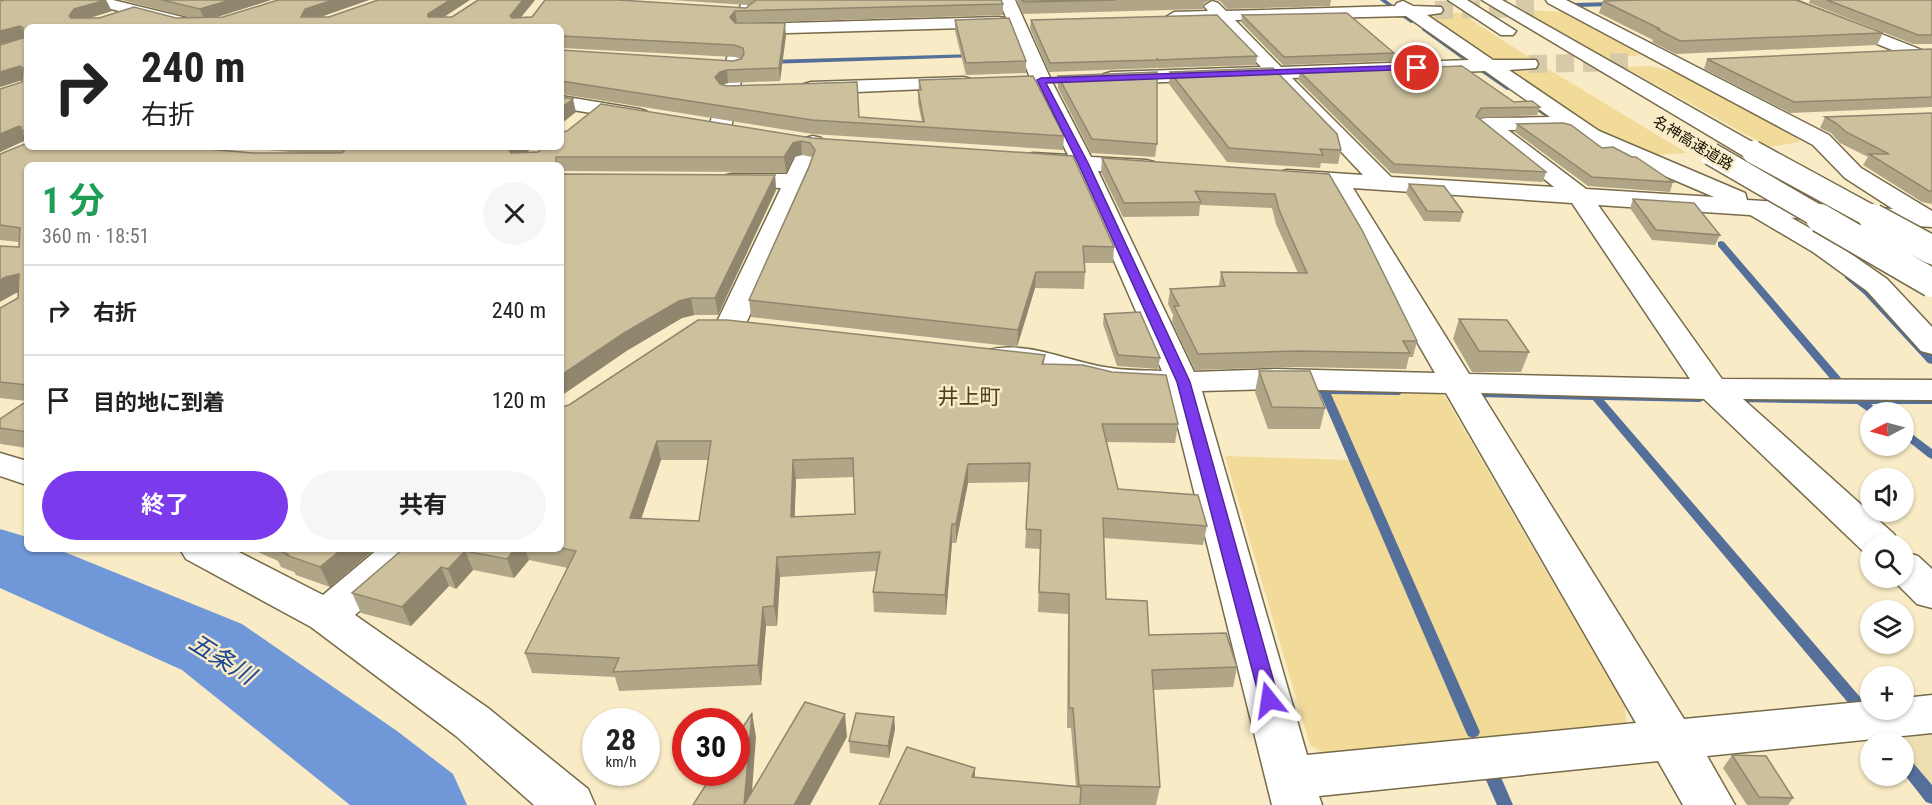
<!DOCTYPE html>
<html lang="ja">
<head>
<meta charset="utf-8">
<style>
	body { margin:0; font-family:"Roboto Condensed","Noto Sans JP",sans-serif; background:#f6f6f6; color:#222; height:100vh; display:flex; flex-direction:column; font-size:22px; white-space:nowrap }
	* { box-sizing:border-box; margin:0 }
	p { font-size:20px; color:#767676 }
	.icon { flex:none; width:33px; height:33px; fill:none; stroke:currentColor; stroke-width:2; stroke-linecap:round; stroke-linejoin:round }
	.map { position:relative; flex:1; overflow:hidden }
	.side { position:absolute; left:24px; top:162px; width:540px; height:390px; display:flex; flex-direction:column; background:#fff; border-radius:9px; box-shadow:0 2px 4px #0004 }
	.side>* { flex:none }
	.banner { position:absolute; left:24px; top:24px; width:540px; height:126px; border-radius:9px; box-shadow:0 2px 4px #0004; background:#fff; color:#222; overflow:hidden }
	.needle { width:39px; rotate:264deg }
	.controls { position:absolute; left:1860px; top:402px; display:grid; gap:12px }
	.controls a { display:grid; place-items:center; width:54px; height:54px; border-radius:50%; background:#fff; box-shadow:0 2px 4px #0004; font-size:30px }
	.speed { position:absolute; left:582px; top:708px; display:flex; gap:12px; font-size:30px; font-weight:700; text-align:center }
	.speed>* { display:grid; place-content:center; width:78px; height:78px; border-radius:50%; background:#fff; box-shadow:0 2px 4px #0004; line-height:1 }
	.speed small { font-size:15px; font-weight:400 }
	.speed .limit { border:9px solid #d22; background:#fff; color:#111 }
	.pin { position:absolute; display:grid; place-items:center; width:51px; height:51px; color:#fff; margin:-26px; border:3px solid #fff; border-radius:50%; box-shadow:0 2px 6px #0007 }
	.me { position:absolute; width:66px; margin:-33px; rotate:345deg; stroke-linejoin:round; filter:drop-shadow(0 0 4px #0008) }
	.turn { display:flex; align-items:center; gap:21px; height:126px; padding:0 18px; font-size:27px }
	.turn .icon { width:78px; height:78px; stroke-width:2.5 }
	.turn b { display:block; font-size:42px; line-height:51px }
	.round { display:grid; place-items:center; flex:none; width:63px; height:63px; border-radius:32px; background:#f6f6f6 }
	.head { display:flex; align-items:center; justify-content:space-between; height:102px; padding:0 18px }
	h1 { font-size:36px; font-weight:700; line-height:45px; color:#1e9e55 }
	.button { display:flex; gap:12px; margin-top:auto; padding:12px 18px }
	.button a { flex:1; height:69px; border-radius:36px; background:#7c3aed; color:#fff; font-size:24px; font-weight:700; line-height:69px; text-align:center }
	.button a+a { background:#f6f6f6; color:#222 }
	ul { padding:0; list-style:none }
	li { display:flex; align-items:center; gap:18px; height:90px; padding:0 18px; border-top:2px solid #e0e0e0 }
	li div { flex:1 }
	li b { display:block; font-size:22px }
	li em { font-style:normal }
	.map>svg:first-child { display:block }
</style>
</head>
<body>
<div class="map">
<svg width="1932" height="805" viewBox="0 0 1932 805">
	<rect width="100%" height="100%" fill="#f8ebc6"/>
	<path fill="#eddeb2" d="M1932,731V786L1904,752V742H1895L1889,735Z"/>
	<path fill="#f2db99" d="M1523,10L1564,12L1641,55L1609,59Z
		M1432,13H1460L1534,60L1499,61L1488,59L1424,15Z
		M1649,66L1679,73L1791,131L1800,142L1769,147L1624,67Z
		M1548,69L1687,153L1652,155L1613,140L1508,72Z
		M1428,393L1444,395L1625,707L1626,724L1614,728L1327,755L1310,745L1225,456L1350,460L1324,394Z"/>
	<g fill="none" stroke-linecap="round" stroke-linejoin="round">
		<path fill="#546f99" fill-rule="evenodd" d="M1380,0H1386L1397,8L1392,9Z
			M1561,0H1568L1575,3L1613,2L1616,4L1613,6L1574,7Z
			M1398,12H1402L1416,22L1411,23L1398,14Z
			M1422,28H1426L1473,62V64H1469L1422,30Z
			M975,54L977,55V57L768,64L765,62L768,60Z
			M1478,68H1482L1512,89L1507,90L1478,70Z
			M1537,109H1541L1553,117L1548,118L1537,111Z
			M1721,241L1724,242L1841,378L1842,380L1841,382H1833L1718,246V242Z
			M1848,273L1870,290L1932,355V364L1928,363L1864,294L1845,278V274Z
			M1324,388L1399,389L1404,392L1399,395L1331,394L1480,732L1478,736L1473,738L1468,736L1466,732L1319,391Z
			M1485,392L1704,397L1705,399L1700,402L1604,400L1860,697L1862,701L1860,705L1855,707L1850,705L1593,400L1481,397L1480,395Z
			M1745,397L1932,398V404H1871L1881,412L1870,413L1857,404L1741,402L1740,400L1741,398Z
			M1904,430L1908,431L1932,449V459L1928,457L1904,438Z
			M1904,756L1909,758L1932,785V804L1926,802L1904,774Z
			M1494,773L1500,775L1513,805H1497L1486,780L1488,775Z"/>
		<path fill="#7098d9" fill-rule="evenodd" d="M0,529L27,537V549H57L242,624L397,731L453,774L467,805H350L182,670L0,588Z"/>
		<path stroke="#d6caa9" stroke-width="18" stroke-dasharray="18 9" stroke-linecap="butt" d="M1435,10L1539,8
			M1529,64L1631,62"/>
		<g stroke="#766a49" stroke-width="3">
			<path id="street" d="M86,0H113L207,23L210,27H181L88,3Z
				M742,0H758L753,24L999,17L1005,18L1007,22L1005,26L999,27L751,34L731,128L728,133L720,134L712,133L709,128Z
				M999,0H1015L1051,80L1091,157L1146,160L1154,162L1158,167L1154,172L1146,174L1098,171L1194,372L1276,369L1435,373L1328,187L1279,182L1275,177L1279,172L1287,170L1363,175L1272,78L1111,84L1104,82L1101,78L1104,74L1111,72L1261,67L1217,21L1174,22L1166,17L1174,12L1208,11L1204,6L1212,1L1218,3L1226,11L1395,6L1397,3L1403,1L1413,6L1441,7L1443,10L1441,13L1427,15L1493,60H1536L1538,64L1536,68L1509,70L1599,131L1745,193L1747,200L1893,209L1845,178L1813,145L1548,3L1546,0H1566L1829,135L1861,168L1932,211V227L1598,205L1722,379L1932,380V400L1743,399L1894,534L1899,544H1870V555L1866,554L1704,399L1481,393L1684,719L1870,701V710H1904V698L1932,695V733L1707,756L1735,805H1683L1658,761L1319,796L1322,805H1272L1169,391L1110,388L1046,371L988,364L983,357L988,350C1029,340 1071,363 1111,368C1128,371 1145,370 1162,371L1074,169L1025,165L1022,160L1025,155L1033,153L1068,155L1031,80ZM1406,16L1469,60L1281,67L1235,20ZM1485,71L1550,117L1487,118L1479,119L1476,124L1554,187L1391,177L1292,78ZM1567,129L1583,141L1714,197L1586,189L1508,130ZM1353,188L1572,203L1690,379L1469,374ZM1276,389L1446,393L1636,723L1307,755L1202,391Z
				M1773,0H1795L1932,54V66L1775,3Z
				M964,77L971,79L974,83L971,87L811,94L804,92L801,88L804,84L811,82Z
				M561,96L639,109L646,111L649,115L646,119L639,121L561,108Z
				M813,136L821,138L824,143L745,326L741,332L730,335L719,332L715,326L781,188L723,186L719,181L723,176L731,174H787L802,143L805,138Z
				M0,453L27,461V485L0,476Z
				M180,549H233L323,595L378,549H424L418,559L355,615L488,708L588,789L595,805H534L456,736L311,627L186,559Z
				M1904,552L1918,556L1932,569V608L1917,604L1891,578H1904Z"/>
		</g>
		<g stroke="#766a49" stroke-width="3">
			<path id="secondary" d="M1756,201L1765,203L1831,240L1887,279L1932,327V354L1921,351L1867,291L1813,252L1747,213L1744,208L1747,203Z"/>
		</g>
		<g stroke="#766a49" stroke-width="3">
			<path id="highway" d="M1448,0H1467L1516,31L1513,35H1501Z
				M1482,0H1502L1761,147L1764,152L1761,157L1753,159L1745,157Z"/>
		</g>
		<use href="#street" fill="#fff" fill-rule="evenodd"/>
		<use href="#secondary" fill="#fff" fill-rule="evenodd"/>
		<use href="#highway" fill="#fff" fill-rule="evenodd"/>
		<g stroke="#766a49" stroke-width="25" stroke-linecap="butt">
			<path id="highway-bridge-far1" d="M1753,152L1876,219
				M1711,154L1823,219"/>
		</g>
		<g stroke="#766a49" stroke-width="31" stroke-linecap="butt">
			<path id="highway-bridge" d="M1820,218L1932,283
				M1873,218L1932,250"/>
		</g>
		<use href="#highway-bridge-far1" stroke="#fff" stroke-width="22"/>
		<use href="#highway-bridge" stroke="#fff" stroke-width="28"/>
	</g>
	<path fill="#b0a587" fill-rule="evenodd" d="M122,0H271L215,17H223L278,0H369L320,17H452L535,0L521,17L746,8L748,6L747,5L671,0H1001L1003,4V15L737,23H736L786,35L780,81L728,83L722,85L859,117L922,122L918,103L919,80L1064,136L1063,150L813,134L561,94V50L733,61L741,59L735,57L561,48V27H27V141L26,140L0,152V89L22,82V80L0,87L12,41L0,44V1L112,11L90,18H192Z
		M1016,0H1211L1204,3L1203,9L1023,14Z
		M1216,0H1331L1330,6L1227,9L1220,1Z
		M1810,0H1932V44H1913L1809,3Z
		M1603,1L1883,33L1877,45L1676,54L1652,42L1653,40L1599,13Z
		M1242,15L1394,53L1392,61L1283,65L1241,22Z
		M955,20L1026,61V73L966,75L955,31Z
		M1031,20L1257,56L1256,65L1157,68L1156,67V68L1049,72L1030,28Z
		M1932,49V107L1790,113L1704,69L1707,59Z
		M1170,72L1341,150L1338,164L1321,163L1320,168L1227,162L1169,84Z
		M1300,72L1540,107L1537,115L1478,118L1546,172L1543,182L1391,173L1298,80Z
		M1058,76L1157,144L1155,157L1091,153L1058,88Z
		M1932,113V204L1922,202L1863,165L1868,157L1840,143L1831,133L1820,128L1825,117Z
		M1517,124L1602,148L1673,182L1670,192L1588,186L1515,132Z
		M812,138L1114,247L1113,263H1084L1085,272L1084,289L1035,288L1017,347L751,317L749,300L812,158V157L802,155L794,157L786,172L561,171V165H27V448L1,444L0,443V419L27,401L0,398V308L18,298V293H16L19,242L0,240V154L302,153L234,147H533L527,152Z
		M1102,158L1329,174L1417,341L1413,357H1409L1406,369L1295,367L1195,370L1172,322L1173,315L1168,304L1170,289L1219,286L1221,272L1298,273L1276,224L1272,208L1200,205L1199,216L1123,217L1101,172Z
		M775,175L776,190L718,315H694L682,318L628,350Z
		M1409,184L1463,212L1460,222L1424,221L1406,193Z
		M1633,199L1720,235L1715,245L1652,240L1630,208Z
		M1104,314L1160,358L1158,369L1117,366L1103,324Z
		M1459,319L1529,352L1521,372H1472L1453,339Z
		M1045,355L1044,364L1178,424L1175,443L1106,442L1118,489L1207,526L1203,545L1104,538L1106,599L1149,635L1237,667L1233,687L1153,690L1160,787L1156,805H879L975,768V778L1076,786L1071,728H1067L1068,614L1038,612L1040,549L1025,548L1029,482L968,483L956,543H952L946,615L874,612L873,592L876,571L780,577L777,626H766L761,685L619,691L615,677L532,673L525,653L568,568L529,560L514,578L473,570L456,589L449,586L411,626L361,613L352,593L403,549H561V407ZM661,460H708L699,521L641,519ZM854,477L855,514L794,517L796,479Z
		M1259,371L1325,408L1320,429H1268L1255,392Z
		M251,549H375L330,587L296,575L294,572L281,567L278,561Z
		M894,717L895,729L889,758L850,753L849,741Z
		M1732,755L1793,798L1788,805H1747L1723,768Z"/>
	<path fill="#90866e" d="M106,0L112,11L79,21L75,27L69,16L74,9Z
		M230,0H271L205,21L200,9Z
		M333,0H369L309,21L301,17L305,9Z
		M450,0H470L432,25L428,17V14Z
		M523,0H535L513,27L510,16Z
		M735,11L737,23L732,29L730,17Z
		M785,23L786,35L780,81L779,68Z
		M20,26L27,38L0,44V31Z
		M20,66L26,79L0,87V72Z
		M727,70L728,83L721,85L717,90L715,77L720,72Z
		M573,99L576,112L561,124V108Z
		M19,126L26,140L0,152V134Z
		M801,141L802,155L794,157L786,172L784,157L793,143Z
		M513,147H533L513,165L509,150Z
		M775,175L776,190L718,315L715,298Z
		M1036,272L1035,288L1017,347L1018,330Z
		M19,274L27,291L16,293L0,302V280L6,277Z
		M691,298L694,315L682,318L628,350L561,396V375L624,333L679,301Z
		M657,441L661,460L635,537L630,518Z
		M793,460L796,479L794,536L791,517Z
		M968,464V483L956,543V524Z
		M952,524V543L946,615L945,595Z
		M342,549H375L330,587L320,567Z
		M515,549H525L529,560L514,578L507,559Z
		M465,551L473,570L456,589L448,569Z
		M777,557L780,577L777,626L774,606Z
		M441,567L449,586L411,626L402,607Z
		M763,607L766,626L761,685L758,665Z
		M752,713L756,737L751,805H744Z
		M845,714L847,737L810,805H794Z
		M894,717L895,729L889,758L888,746Z
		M975,768V792L972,777Z"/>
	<path fill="#cdc09d" stroke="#90866e" stroke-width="1.5" fill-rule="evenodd" d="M4,0H106L74,9L69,16L71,18H99L134,7L176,18L223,17L278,0H333L305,9L301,17H329L378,0H450L428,14V17H452L478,0H523L510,16L512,18L532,17L545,0H619L746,8L756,0H1001L1003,4L735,11L730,17L735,23H785L779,68L727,70L720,72L715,77L720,84L727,86L857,82L859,117L924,122L918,90H921L919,80L1033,76L1064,136L812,120L561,81V50L733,61L741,59L744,54L743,48L734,45L561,36V27H27V131H22L21,127L19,126L0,134V89L22,82L23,68L20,66L0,72V45L23,38V28L20,26L0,31V1Z
		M162,0H230L200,9Z
		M1022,0H1116L1024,2Z
		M1640,0H1796L1883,33L1680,41L1657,29H1660L1603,1Z
		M1827,0H1932V35H1918Z
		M1347,13L1394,53L1284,57L1242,15Z
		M1217,15L1257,56L1158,60L1157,58V60L1050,63L1031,20Z
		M1009,18L1026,61L966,63L955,20Z
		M1932,49V97L1794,102L1707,59Z
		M1462,66L1514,102L1532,101L1540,107L1481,108L1476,116L1546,172L1394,164L1300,72Z
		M1273,68L1337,134L1341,150L1320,149L1323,155L1229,148L1170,72Z
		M1157,72V144L1092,139L1058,76Z
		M561,97L573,99L561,108Z
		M601,104L812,138L1073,156L1114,247L1083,246L1085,272H1036L1018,330L749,300L809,167L815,150L810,143L801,141L793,143L784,157H556V165H27V385L0,382V308L18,298L19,274L6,277L0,280V246L19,247L20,228L0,225V154L27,143V147H184L253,153H342L344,151L342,147H513L509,150L511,153L538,152L544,147H561V132L567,131Z
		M1932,113V191H1929L1869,154H1889L1846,132L1836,123L1825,117Z
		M1563,123L1571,125L1602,148L1613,147L1632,157H1636L1673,182L1592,177L1517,124Z
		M1102,158L1329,174L1362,230L1417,341H1403L1410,353L1298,351L1198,354L1174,306H1179L1170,289L1225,286L1221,272L1307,273L1279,210L1275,194L1195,191L1201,202L1124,203Z
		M561,174L775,175L715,298H691L679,301L624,333L561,375Z
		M1409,184L1444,186L1463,212L1427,211Z
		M1633,199L1694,203L1720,235L1656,230Z
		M1140,312L1160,358L1118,355L1104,314Z
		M1459,319L1507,320L1529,352L1479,351Z
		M698,320H727L1045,355L1042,364L1083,365L1112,372L1166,375L1178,424H1102L1118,489L1198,495L1207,526L1103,518L1106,599L1147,601L1149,635L1226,633L1237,667L1152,670L1160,787L1079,785L1073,708H1069V594L1039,592L1041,530L1026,529L1030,463L968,464L956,524H952L945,595L873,592L880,552L777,557L774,606L763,607L758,665L613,672L619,658L525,653L576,551L561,548V407L569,405ZM657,441H711L699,521L630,518ZM853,458L855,514L791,517L793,460Z
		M1259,371H1310L1325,408L1272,407Z
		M27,401V432L0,428V419Z
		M274,549H342L320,567L286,555L288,554Z
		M403,549H515L507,559L465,551L448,569L441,567L402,607L352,593Z
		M805,702L845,714L794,805H744Z
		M752,713L744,805H693L714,772H736V738Z
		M856,713L894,717L888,746L849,741Z
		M907,747L975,768L972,777L1081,787L1080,805H879Z
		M1732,755L1766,756L1793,798L1759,797Z"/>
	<path fill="#7c3aed" stroke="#51269a" stroke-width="1.5" d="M1417,65L1420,66V69L1046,83L1088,163L1190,382L1279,700L1276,706L1269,708L1263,706L1260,700L1177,382L1078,163L1037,80L1041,78Z"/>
	<g text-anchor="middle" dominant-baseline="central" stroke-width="5" stroke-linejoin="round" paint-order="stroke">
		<g font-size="15" fill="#141004" stroke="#f8ebc6">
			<text transform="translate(1693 143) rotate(31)">名神高速道路</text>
		</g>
		<g font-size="21" fill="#4b4121" stroke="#f8ebc6">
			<text x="969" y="397">井上町</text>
		</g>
		<g font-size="24" font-style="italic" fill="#174693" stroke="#f8ebc6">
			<text transform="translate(222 659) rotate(32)">五条川</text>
		</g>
	</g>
</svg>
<div class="controls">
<a><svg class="needle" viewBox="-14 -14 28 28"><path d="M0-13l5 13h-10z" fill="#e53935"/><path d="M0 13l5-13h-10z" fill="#767676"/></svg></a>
<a><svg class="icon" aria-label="sound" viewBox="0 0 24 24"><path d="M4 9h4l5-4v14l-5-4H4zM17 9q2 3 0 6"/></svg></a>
<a><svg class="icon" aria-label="search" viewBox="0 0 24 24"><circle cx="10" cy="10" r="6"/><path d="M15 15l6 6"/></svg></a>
<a><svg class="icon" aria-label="layers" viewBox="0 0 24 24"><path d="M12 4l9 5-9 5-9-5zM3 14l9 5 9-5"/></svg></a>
<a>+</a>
<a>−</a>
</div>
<div class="speed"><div>28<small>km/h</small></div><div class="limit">30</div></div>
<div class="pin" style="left:1417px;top:68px;background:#d93025"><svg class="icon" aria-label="arrive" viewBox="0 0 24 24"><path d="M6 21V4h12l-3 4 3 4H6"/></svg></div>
<svg class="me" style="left:1269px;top:700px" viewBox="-20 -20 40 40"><path d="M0-17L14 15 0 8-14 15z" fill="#7c3aed" stroke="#fff" stroke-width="4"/></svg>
<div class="banner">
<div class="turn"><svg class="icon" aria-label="right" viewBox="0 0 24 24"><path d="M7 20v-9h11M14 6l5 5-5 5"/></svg><div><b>240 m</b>右折</div></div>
</div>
<section class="side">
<div class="head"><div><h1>1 分</h1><p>360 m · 18:51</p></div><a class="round"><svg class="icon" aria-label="close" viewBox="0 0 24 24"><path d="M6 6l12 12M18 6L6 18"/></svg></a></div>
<ul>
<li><svg class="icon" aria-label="right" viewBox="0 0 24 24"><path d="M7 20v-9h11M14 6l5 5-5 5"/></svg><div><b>右折</b></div><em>240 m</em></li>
<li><svg class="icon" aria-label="arrive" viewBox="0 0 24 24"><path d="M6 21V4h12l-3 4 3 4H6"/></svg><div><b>目的地に到着</b></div><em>120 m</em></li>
</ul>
<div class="button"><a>終了</a><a>共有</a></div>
</section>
</div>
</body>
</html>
